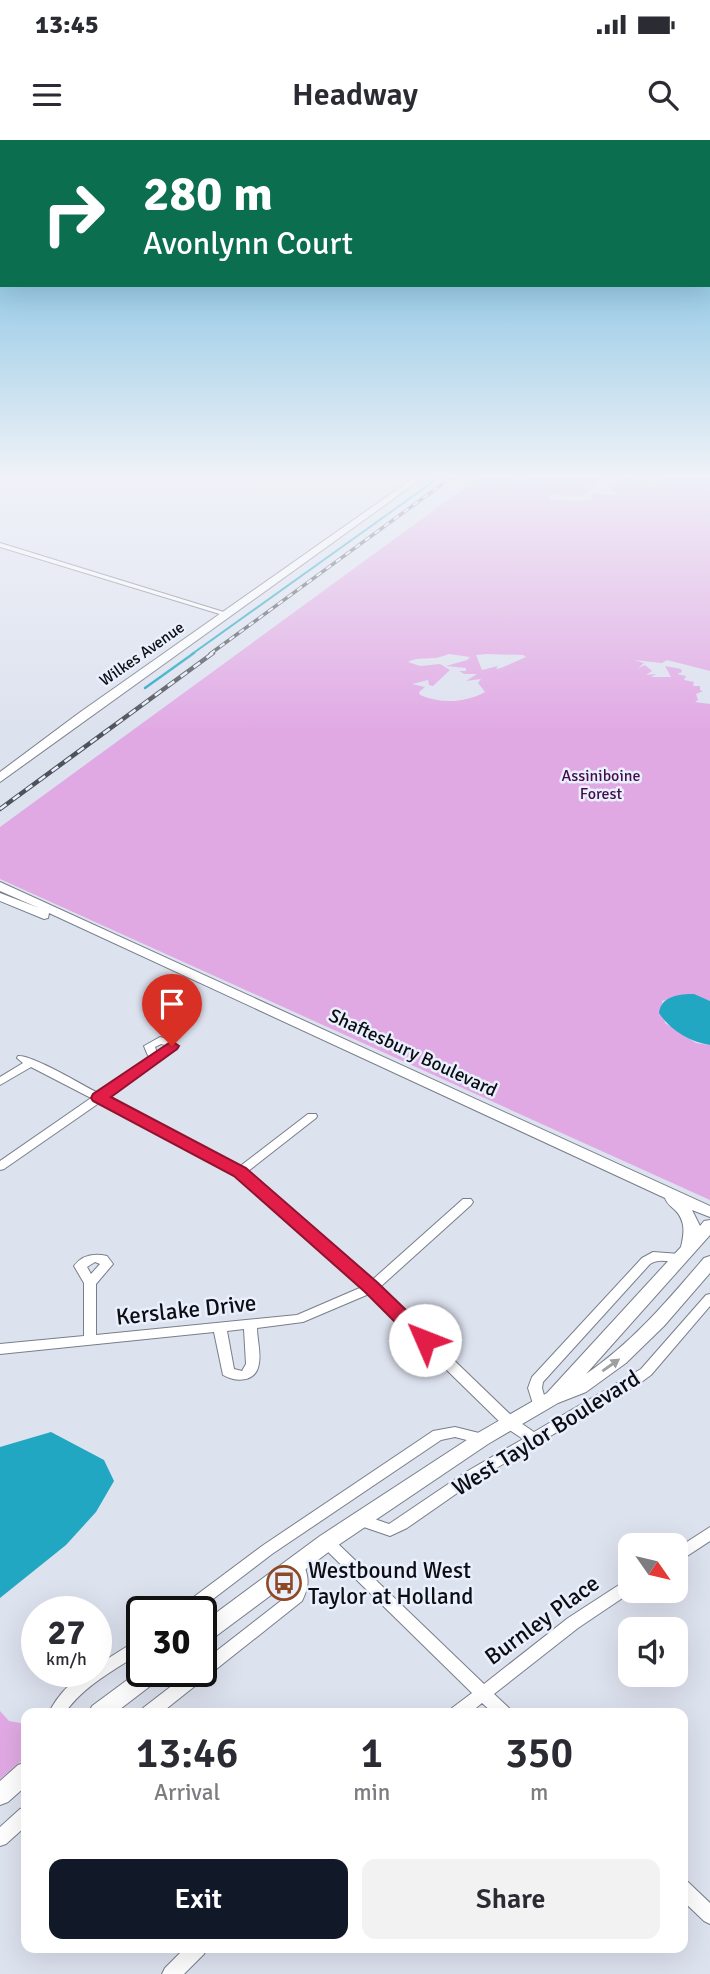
<!DOCTYPE html>
<html lang="en">
<head>
<meta charset="utf-8">
<style>
	body { margin:0; font-family:Signika,sans-serif; background:#f2f2f3; color:#2b2b33; height:100vh; display:flex; flex-direction:column; font-size:26px; white-space:nowrap }
	* { box-sizing:border-box; margin:0 }
	p { font-size:23px; color:#7c7c81 }
	.icon { flex:none; width:38px; height:38px; fill:none; stroke:currentColor; stroke-width:2; stroke-linecap:round; stroke-linejoin:round }
	.map { position:relative; flex:1; overflow:hidden }
	.side { position:absolute; left:21px; top:1568px; width:667px; height:245px; display:flex; flex-direction:column; background:#fff; border-radius:14px; box-shadow:0 7px 28px #0002 }
	.side>* { flex:none }
	.guide { position:absolute; left:0px; top:0px; width:710px; height:147px; box-shadow:0 7px 28px #0002; background:#0b6e4f; color:#fff; overflow:hidden }
	.needle { width:46px; rotate:124deg }
	.tools { position:absolute; left:618px; top:1393px; display:grid; gap:14px }
	.tools a { display:grid; place-items:center; width:70px; height:70px; border-radius:14px; background:#fff; box-shadow:0 7px 28px #0002; font-size:35px }
	.speed { position:absolute; left:21px; top:1456px; display:flex; gap:14px; font-size:35px; font-weight:700; text-align:center }
	.speed>* { display:grid; place-content:center; width:91px; height:91px; border-radius:50%; background:#fff; box-shadow:0 7px 28px #0002; line-height:1 }
	.speed small { font-size:18px; font-weight:400 }
	.speed .limit { border:4px solid #111; border-radius:10px; background:#fff; color:#111 }
	.pin { position:absolute; display:grid; place-items:center; width:60px; height:60px; color:#fff; margin:-72px -30px; border-radius:50% 50% 50% 0; rotate:-45deg; box-shadow:0 0 7px #0007 }
	.pin .icon { rotate:45deg }
	.me { position:absolute; width:77px; margin:-38px; rotate:314deg; stroke-linejoin:round; filter:drop-shadow(0 0 5px #0008) }
	.turn { display:flex; align-items:center; gap:24px; height:147px; padding:0 28px; font-size:32px }
	.turn .icon { width:91px; height:91px; stroke-width:2.5 }
	.turn b { display:block; font-size:49px; line-height:60px }
	.eta { display:flex; justify-content:space-evenly; align-items:center; height:119px; text-align:center }
	.eta b { font-size:42px; font-weight:600; line-height:49px }
	.button { display:flex; gap:14px; margin-top:auto; padding:14px 28px }
	.button a { flex:1; height:80px; border-radius:14px; background:#111827; color:#fff; font-size:28px; font-weight:600; line-height:80px; text-align:center }
	.button a+a { background:#f2f2f3; color:#2b2b33 }
	.status { display:flex; justify-content:space-between; align-items:center; height:49px; padding:0 35px; background:#fff; direction:ltr }
	.status svg { height:19px; fill:currentColor }
	header { display:flex; justify-content:space-between; align-items:center; height:91px; padding:0 28px; background:#fff; font-size:32px; font-weight:600 }
	.map>svg:first-child { display:block }
</style>
</head>
<body>
<div class="status"><b>13:45</b><svg viewBox="0 0 49 12"><path d="M0 12V9h3v3zM5 12V6h3v6zM10 12V3h3v9zM15 12V0h3v12zM26 1h20v11H26zM47 4h2v5h-2z"/></svg></div>
<header><svg class="icon" aria-label="menu" viewBox="0 0 24 24"><path d="M4 6h16M4 12h16M4 18h16"/></svg>Headway<svg class="icon" aria-label="search" viewBox="0 0 24 24"><circle cx="10" cy="10" r="6"/><path d="M15 15l6 6"/></svg></header>
<div class="map">
<svg width="710" height="1834" viewBox="0 0 710 1834">
	<rect width="100%" height="100%" fill="#dde2ef"/>
	<path fill="#e1a9e4" fill-rule="evenodd" d="M488,334H502L500,336C513,343 526,340 540,337L523,335L528,334L585,335L586,338L598,339L596,345H585L593,348L579,357L552,354L549,359L582,361L594,358L591,354L623,355L610,349L626,336L633,337V342L661,343L658,340L678,338L681,334H706L705,336L710,337V531L667,520L662,523L634,520L644,523L638,528L645,525L652,531L646,535L656,534L651,537H671L665,526L681,529L682,532L677,534L686,536L684,540L694,542L693,546H700V550L703,551L696,554L698,560L695,562L710,564V861L689,854L662,861L665,883L696,903L710,905V1060L0,739V687L474,341ZM449,514L470,517L467,520L446,526L466,528V531H459L464,534H477L466,541L481,539L478,543L485,552C465,563 441,564 420,555L419,552L425,547L412,544L428,540L429,545L433,546L450,530L440,524L420,526L408,522C421,515 431,522 449,514ZM487,514L523,515L526,517L501,528L496,529L498,526L482,530L476,515Z
		M0,1571L9,1581L26,1584V1617L0,1639Z"/>
	<path fill="#22a7c2" d="M694,854L710,861V905C690,902 670,890 659,873C661,856 679,854 694,854Z
		M51,1292L104,1320L114,1341L96,1372L66,1405L0,1458V1307Z"/>
	<g fill="none" stroke-linecap="round" stroke-linejoin="round">
		<path stroke="#22a7c2" stroke-width="2" d="M192,514L444,334"/>
		<path stroke="#22a7c2" stroke-width="2.5" d="M145,548L194,513"/>
		<g stroke="#797e8a" stroke-width="2">
			<path id="minor" d="M0,403L227,473L228,474L223,475L0,407Z
				M160,897L174,901L175,903L173,911L106,958L239,1027L308,974H316L317,976L316,978L247,1032L371,1141L463,1059H471L473,1062L471,1065L379,1148L515,1279L534,1292L641,1229L706,1155L710,1154V1166L651,1235L640,1243L476,1340L407,1388L390,1396L355,1384L353,1380L355,1376L360,1374L389,1384L466,1332L523,1299L505,1287L369,1154L303,1182L257,1188C257,1199 261,1212 259,1223C257,1242 237,1243 223,1235L214,1192L0,1214V1204L84,1196V1143L74,1126C82,1115 94,1113 107,1116L113,1124L96,1144V1195L297,1175L362,1147L236,1035L99,963L4,1029L0,1030V1021L91,958L31,927L0,945V937L23,923L17,918L18,916C33,915 82,945 98,953L149,918L144,906ZM161,904L165,905L164,908L157,913L155,907ZM95,1122L100,1124L91,1134L87,1127ZM244,1189L246,1224L242,1231L234,1229L227,1191Z
				M653,1112L680,1114L684,1115L686,1118L684,1121C673,1124 660,1117 650,1124L543,1242L542,1248L547,1266L545,1270L540,1271L535,1270L528,1248L532,1237L642,1118Z
				M455,1287L487,1295L489,1299L487,1303L482,1304L455,1297L441,1300L272,1414L196,1472H177L179,1468L262,1406L433,1291Z
				M710,1387V1401L681,1420L676,1422V1409Z
				M327,1396L332,1398L484,1544L568,1478L625,1441L630,1439V1451H633L578,1488L494,1554L509,1568L511,1573H493L482,1563L470,1573H450L452,1568L472,1553L322,1406L320,1402L322,1398Z
				M297,1418L302,1420C309,1437 310,1445 302,1461L161,1573H141L143,1568L191,1531H201V1523L291,1453C297,1441 287,1430 292,1420Z
				M142,1497V1512C116,1529 83,1546 65,1573H49C56,1557 78,1531 96,1531V1526Z
				M26,1667V1686L6,1704L0,1706V1687L20,1669Z
				M682,1740L688,1742L710,1763V1784L704,1781L682,1760Z
				M185,1808H207L204,1814L184,1834H162L165,1828Z"/>
		</g>
		<g stroke="#797e8a" stroke-width="2">
			<path id="tertiary" d="M0,742L710,1066V1077L692,1070L700,1086L704,1081L710,1080V1095L586,1234C633,1202 668,1160 704,1118L710,1116V1133L664,1186L626,1223L586,1252L558,1263L488,1304L334,1408L208,1502L201,1505V1484L320,1396L476,1294L547,1253L681,1107C684,1094 686,1082 676,1071C671,1066 667,1064 665,1058L49,773L48,778L44,779L0,761V753L39,768L0,751Z
				M142,1529V1531H165L162,1537L115,1573H89L92,1566Z
				M26,1622V1646L8,1662L0,1665V1641L18,1625Z"/>
		</g>
		<g stroke="#797e8a" stroke-width="2">
			<path id="secondary" d="M419,334H428L0,642V632L79,573Z"/>
		</g>
		<use href="#minor" fill="#fff" fill-rule="evenodd"/>
		<use href="#tertiary" fill="#fff" fill-rule="evenodd"/>
		<use href="#secondary" fill="#fff" fill-rule="evenodd"/>
		<g stroke="#4f5259" stroke-width="3.5">
			<path id="rail-far1" d="M210,514L456,334"/>
		</g>
		<g stroke="#4f5259" stroke-width="4.5">
			<path id="rail" d="M0,669L213,513"/>
		</g>
		<use href="#rail-far1" stroke="#eaeffd" stroke-width="2" stroke-dasharray="6" stroke-linecap="butt"/>
		<use href="#rail" stroke="#eaeffd" stroke-width="2.5" stroke-dasharray="8" stroke-linecap="butt"/>
	</g>
	<defs><path id="oneway-solid" d="M-6-.8H1V-3.2L6.5 0L1 3.2V.8H-6Z" transform="scale(1.75)"/></defs>
	<use fill="#9e9fa0" href="#oneway-solid" transform="translate(611 1225) rotate(-35)"/>
	<linearGradient id="sky" x2="0" y2="1"><stop stop-color="#59afd9"/><stop offset="0.57" stop-color="#f0f2f8"/><stop offset="1" stop-color="#f0f2f8" stop-opacity="0"/></linearGradient>
	<rect width="710" height="591" fill="url(#sky)"/>
	<path fill="#e11d48" stroke="#92132f" stroke-width="2" d="M172,901L179,906L177,909L111,957L246,1028L378,1143L432,1195L434,1200L432,1205H418L365,1152L234,1036L93,961L91,958L93,954Z"/>
	<defs>
		<g id="bus-ring" transform="scale(1.75)"><circle r="9.5" fill="#eaeffd" stroke="#8f4824" stroke-width="1.5"/><path d="M-5-6H5V4H4V6H2V4H-2V6H-4V4H-5ZM-3.5-4V0h7V-4ZM-3.5 1.2v1.5H-2V1.2ZM2 1.2v1.5H3.5V1.2Z" fill="#8f4824"/></g>
	</defs>
	<g fill-rule="evenodd">
		<use href="#bus-ring" x="284" y="1443"/>
	</g>
	<g text-anchor="middle" dominant-baseline="central" stroke-width="5" stroke-linejoin="round" paint-order="stroke">
		<g font-size="16" fill="#0c0e12" stroke="#eaeffd">
			<text transform="translate(142 514) rotate(-35)">Wilkes Avenue</text>
		</g>
		<g font-size="16" fill="#440d49" stroke="#eaeffd">
			<text x="601" y="636">Assiniboine<tspan x="601" dy="18">Forest</tspan></text>
		</g>
		<g font-size="19" fill="#0c0e12" stroke="#eaeffd">
			<text transform="translate(413 913) rotate(25)">Shaftesbury Boulevard</text>
		</g>
		<g font-size="23" fill="#0c0e12" stroke="#eaeffd">
			<text transform="translate(186 1170) rotate(-6)">Kerslake Drive</text>
			<text transform="translate(546 1293) rotate(-32)">West Taylor Boulevard</text>
			<text transform="translate(542 1480) rotate(-36)">Burnley Place</text>
		</g>
		<g font-size="23" fill="#0c0e12" stroke="#eaeffd" text-anchor="start">
			<text x="308" y="1430">Westbound West<tspan x="308" dy="26">Taylor at Holland</tspan></text>
		</g>
	</g>
</svg>
<div class="tools">
<a><svg class="needle" viewBox="-14 -14 28 28"><path d="M0-13l5 13h-10z" fill="#e53935"/><path d="M0 13l5-13h-10z" fill="#7c7c81"/></svg></a>
<a><svg class="icon" aria-label="sound" viewBox="0 0 24 24"><path d="M4 9h4l5-4v14l-5-4H4zM17 9q2 3 0 6"/></svg></a>
</div>
<div class="speed"><div>27<small>km/h</small></div><div class="limit">30</div></div>
<div class="pin" style="left:172px;top:906px;background:#d93025"><svg class="icon" aria-label="arrive" viewBox="0 0 24 24"><path d="M6 21V4h12l-3 4 3 4H6"/></svg></div>
<svg class="me" style="left:425px;top:1200px" viewBox="-20 -20 40 40"><circle r="19" fill="#fff"/><path d="M0-13L10 11 0 6-10 11z" fill="#e11d48"/></svg>
<div class="guide">
<div class="turn"><svg class="icon" aria-label="right" viewBox="0 0 24 24"><path d="M7 20v-9h11M14 6l5 5-5 5"/></svg><div><b>280 m</b>Avonlynn Court</div></div>
</div>
<section class="side">
<div class="eta">
<div><b>13:46</b><p>Arrival</p></div>
<div><b>1</b><p>min</p></div>
<div><b>350</b><p>m</p></div>
</div>
<div class="button"><a>Exit</a><a>Share</a></div>
</section>
</div>
</body>
</html>
